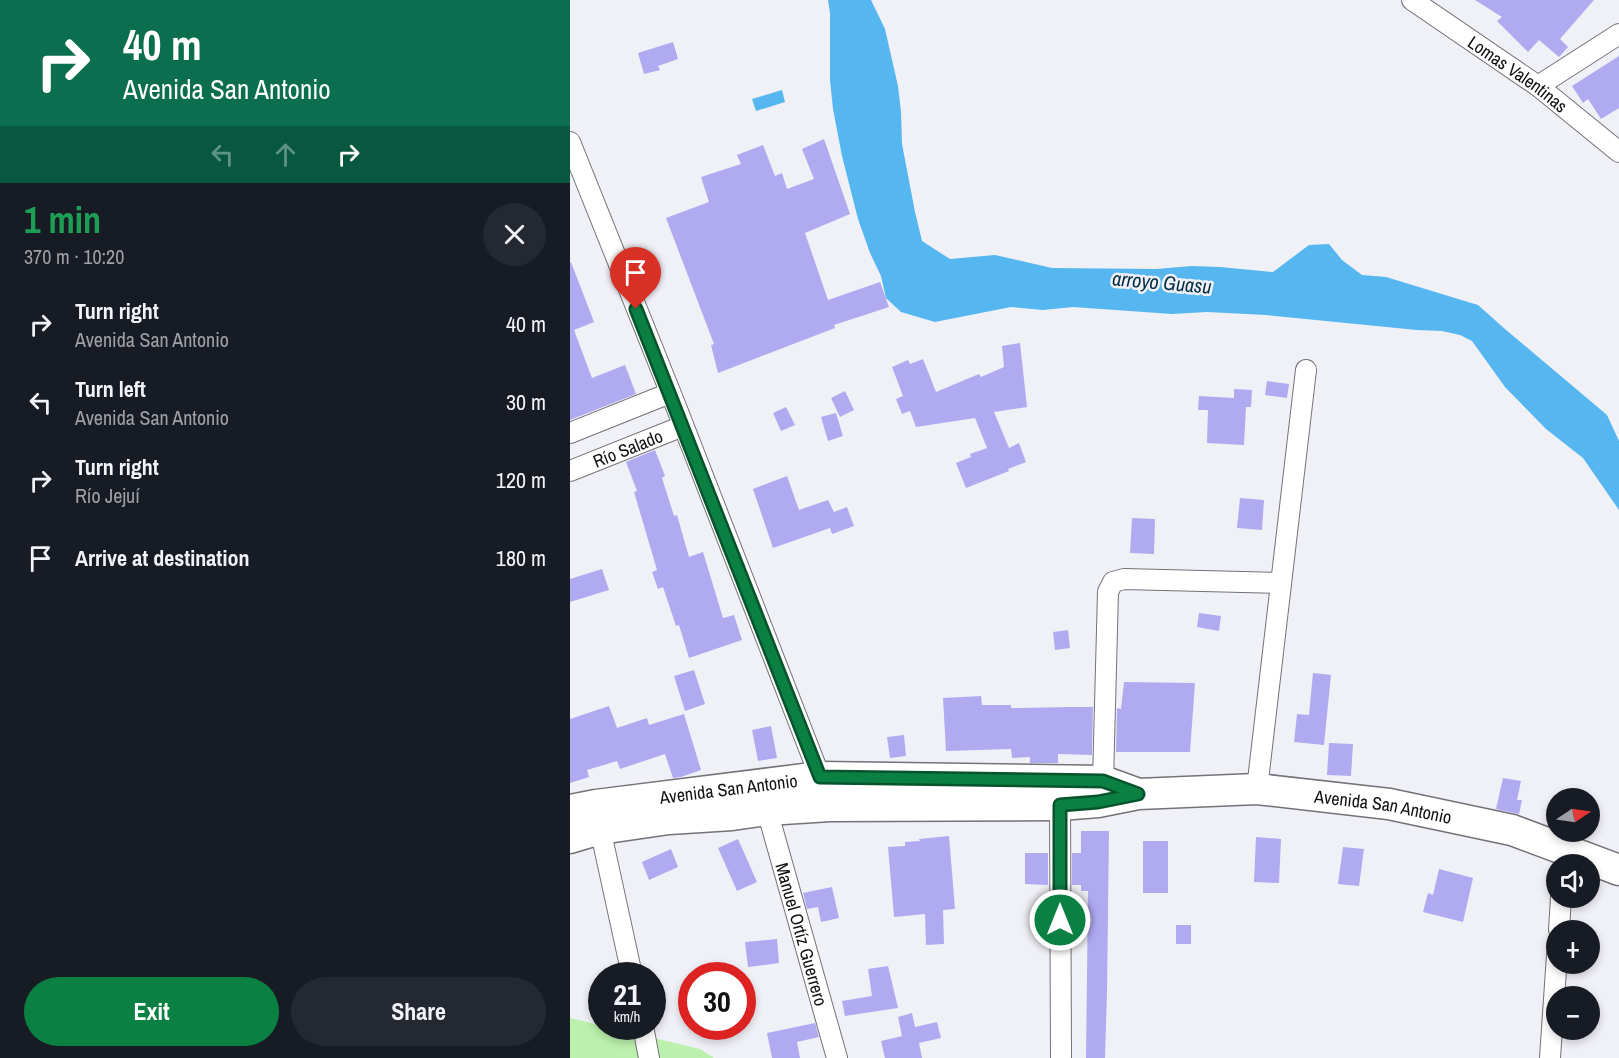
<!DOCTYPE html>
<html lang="en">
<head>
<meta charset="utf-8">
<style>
	body { margin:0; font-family:"Archivo Narrow",sans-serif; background:#242831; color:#f1f3f6; height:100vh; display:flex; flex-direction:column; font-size:22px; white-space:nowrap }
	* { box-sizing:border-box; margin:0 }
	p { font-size:20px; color:#9ea1a6 }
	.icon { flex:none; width:33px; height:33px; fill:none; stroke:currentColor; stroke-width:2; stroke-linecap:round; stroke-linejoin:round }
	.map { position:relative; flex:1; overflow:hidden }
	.panel { display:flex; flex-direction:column; background:#171b24; width:570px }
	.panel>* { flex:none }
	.hud { background:#0b6e4f; color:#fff; overflow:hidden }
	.needle { width:39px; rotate:77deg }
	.buttons { position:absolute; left:976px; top:788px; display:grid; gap:12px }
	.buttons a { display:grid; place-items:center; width:54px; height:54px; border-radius:50%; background:#171b24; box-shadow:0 3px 9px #0003; font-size:30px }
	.speed { position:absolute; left:18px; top:962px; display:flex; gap:12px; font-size:30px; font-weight:700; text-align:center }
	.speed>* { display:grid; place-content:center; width:78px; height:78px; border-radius:50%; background:#171b24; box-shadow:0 3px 9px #0003; line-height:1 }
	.speed small { font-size:15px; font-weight:400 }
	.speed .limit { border:9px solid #d22; background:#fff; color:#111 }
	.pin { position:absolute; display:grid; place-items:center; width:51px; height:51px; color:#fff; margin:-62px -26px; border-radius:50% 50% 50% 0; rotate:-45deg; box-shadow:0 0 6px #0007 }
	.pin .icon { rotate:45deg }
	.me { position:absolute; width:66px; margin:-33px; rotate:0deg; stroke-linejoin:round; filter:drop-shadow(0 0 4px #0008) }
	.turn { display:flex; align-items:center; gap:21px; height:126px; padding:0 24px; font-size:27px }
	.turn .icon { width:78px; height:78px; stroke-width:2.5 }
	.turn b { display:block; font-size:42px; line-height:51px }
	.lanes { display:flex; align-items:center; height:57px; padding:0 24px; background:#0003; justify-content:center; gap:30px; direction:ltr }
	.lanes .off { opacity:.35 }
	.round { display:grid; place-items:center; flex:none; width:63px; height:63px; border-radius:32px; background:#242831 }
	.overview { display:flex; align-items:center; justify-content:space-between; height:102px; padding:0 24px }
	h1 { font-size:36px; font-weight:800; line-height:45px; color:#1e9e55 }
	.cta { display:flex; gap:12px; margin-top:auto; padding:12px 24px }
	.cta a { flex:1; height:69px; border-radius:36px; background:#0b8043; color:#fff; font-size:24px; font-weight:800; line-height:69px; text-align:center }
	.cta a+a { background:#242831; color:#f1f3f6 }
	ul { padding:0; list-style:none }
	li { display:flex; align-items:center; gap:18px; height:78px; padding:0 24px }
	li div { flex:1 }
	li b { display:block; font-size:22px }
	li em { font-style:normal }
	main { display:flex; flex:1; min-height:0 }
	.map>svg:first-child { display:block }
</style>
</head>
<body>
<main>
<section class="panel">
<div class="hud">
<div class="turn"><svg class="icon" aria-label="right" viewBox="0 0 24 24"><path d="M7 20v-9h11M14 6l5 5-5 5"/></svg><div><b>40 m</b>Avenida San Antonio</div></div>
<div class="lanes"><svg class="icon off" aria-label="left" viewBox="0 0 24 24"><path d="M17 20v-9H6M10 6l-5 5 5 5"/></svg><svg class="icon off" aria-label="ahead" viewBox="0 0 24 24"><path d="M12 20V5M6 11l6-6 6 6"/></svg><svg class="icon" aria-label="right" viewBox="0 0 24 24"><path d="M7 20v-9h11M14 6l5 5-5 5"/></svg></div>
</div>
<div class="overview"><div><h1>1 min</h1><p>370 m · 10:20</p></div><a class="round"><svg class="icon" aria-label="close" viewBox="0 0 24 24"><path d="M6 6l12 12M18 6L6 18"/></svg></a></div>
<ul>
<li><svg class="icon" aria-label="right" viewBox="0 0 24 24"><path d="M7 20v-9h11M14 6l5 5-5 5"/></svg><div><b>Turn right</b><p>Avenida San Antonio</p></div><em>40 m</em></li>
<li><svg class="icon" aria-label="left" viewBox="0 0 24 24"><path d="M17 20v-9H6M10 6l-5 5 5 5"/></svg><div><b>Turn left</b><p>Avenida San Antonio</p></div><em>30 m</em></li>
<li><svg class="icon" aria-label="right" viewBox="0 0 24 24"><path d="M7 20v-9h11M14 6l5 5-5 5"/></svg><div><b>Turn right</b><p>Río Jejuí</p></div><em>120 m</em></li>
<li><svg class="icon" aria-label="arrive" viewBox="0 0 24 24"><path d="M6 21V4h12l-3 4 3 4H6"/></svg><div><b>Arrive at destination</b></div><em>180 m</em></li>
</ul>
<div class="cta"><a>Exit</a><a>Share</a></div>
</section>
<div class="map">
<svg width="1049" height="1058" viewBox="0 0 1049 1058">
	<rect width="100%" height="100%" fill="#f0f0f7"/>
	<path fill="#bcf1ad" d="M0,1018L130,1049L144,1058H0Z"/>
	<path fill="#55b6f0" d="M258,0H301L315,29L328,86L331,112L332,144L345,212L352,241L380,259L425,255L482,268L586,269L622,266L650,267L703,272L739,245L759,244L772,260L792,275L816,277L908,305L935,329L1037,415L1049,441V510L1013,458L976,429L935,387L902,341L890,335L872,331L847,330L696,315L637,312L602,314L503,307L473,310L441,307L365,322L331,312L316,298L311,276L300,253L288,219L272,156L263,109L260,80V13Z
		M212,90L215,102L186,111L182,99Z"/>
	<path fill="#b0abf1" d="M905,0H1024L990,39L998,47L989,57L969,40L958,52L927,21L932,17Z
		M103,42L108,59L88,66L90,70L74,74L68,53Z
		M1049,56V108L1031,119L1018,99L1013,103L1002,86Z
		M254,139L280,214L235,233L258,300L310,282L319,307L264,325L265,328L148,373L141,345L144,344L96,218L139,202L131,177L171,164L167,155L193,145L205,176L212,173L217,189L244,179L232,149Z
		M1,262L24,322L4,330L22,378L55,365L66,394L0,420V263Z
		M450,343L457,407L424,412L439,448L449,443L456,462L438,469L439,471L396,488L386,463L401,457L400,454L417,448L405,418L346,427L340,411L332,414L326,399L333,396L322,367L338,360L340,364L353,359L366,392L409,374L411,377L434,367L432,346Z
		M697,381L719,384L717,398L695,395Z
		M664,389L682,390L681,407H676L674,445L637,443L638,410H628L629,396L664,398Z
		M275,391L284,410L270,417L261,398Z
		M216,407L225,425L211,431L203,413Z
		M266,413L273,436L258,441L251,417Z
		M85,450L95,476L92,478L104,516L107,515L119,557L133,552L153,618L164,615L172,640L119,658L109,625L106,626L93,587L88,589L82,572L87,570L64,492L67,491L56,462Z
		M217,476L229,510L258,500L264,512L277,507L284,526L262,534L260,528L203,548L183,489Z
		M670,498L694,500L692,530L667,528Z
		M562,518L585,519L584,554L560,553Z
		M32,569L39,590L0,602V579Z
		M629,613L651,616L649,631L627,627Z
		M498,630L500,648L485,650L483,632Z
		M124,670L135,704L115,711L104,676Z
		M743,673L761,675L754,745L724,742L727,714L739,715Z
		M554,682L625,683L620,752H546L547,708L551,709Z
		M411,696L412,705H441V708L501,707H523L522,755L488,754V763H460V757L442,758L441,749L376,751L373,698Z
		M39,706L47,728L77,718L79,725L114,714L131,770L111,777L103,778L95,754L50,769L47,761L17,770L19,777L0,783V719Z
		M201,726L207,758L188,761L182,730Z
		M334,735L336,756L320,758L317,737Z
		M759,743L783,744L781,776L757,775Z
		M933,778L951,781L947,800H952L949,814L926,809Z
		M511,831H539L537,992L535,1058H516L518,891H511V885H502V853H511Z
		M379,836L385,909L373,910L374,944L356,945L355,914L324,917L318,847L335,846V842L350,841L349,839Z
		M686,837L711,839L709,883L684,882Z
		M168,839L187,882L167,891L148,848Z
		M573,841H598V893H573Z
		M773,847L794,849L789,886L768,884Z
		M101,849L108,867L79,880L72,862Z
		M455,853H478V885L455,884Z
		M869,869L903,878L893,922L853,912L858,893L863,895Z
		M262,887L269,918L251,922L248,907L237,909L233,893Z
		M606,925H621V944H606Z
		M207,939L209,963L178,967L175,942Z
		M318,966L328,1008L275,1016L272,1001L302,996L298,969Z
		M342,1013L345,1027L367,1022L371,1038L349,1043L352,1058H315L311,1041L332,1036L328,1017Z
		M245,1023L249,1037L227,1042L230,1058H202L197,1033Z"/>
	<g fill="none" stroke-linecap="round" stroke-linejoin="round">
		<g stroke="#727278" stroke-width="22">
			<g id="street">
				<path id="s1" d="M842,0L968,86L1049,152"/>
				<path d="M968,86L1049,34"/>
				<path d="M0,142L107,409L254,787"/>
				<path d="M0,433L100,393"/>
				<path id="s2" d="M0,471L113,426"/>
				<path d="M533,781L538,592L543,582L554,579L711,583"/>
				<path d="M687,789L736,370"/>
				<path d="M490,805L491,1058"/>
				<path id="s3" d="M197,810L267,1058"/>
				<path d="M28,819L62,975"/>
				<path d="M989,930L991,897"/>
				<path d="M73,1026L79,1058"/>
				<path d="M980,1058L987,955"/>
			</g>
		</g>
		<g stroke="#727278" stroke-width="33">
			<g id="primary">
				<path id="s4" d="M0,810L26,805L250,777L533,781L566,793"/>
				<path id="s5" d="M0,838L30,829L99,819L162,815L197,810L260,806L490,805L528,802L568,794L687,789L819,804L942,830L1049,870"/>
			</g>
		</g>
		<use href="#street" stroke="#fff" stroke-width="20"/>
		<use href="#primary" stroke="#fff" stroke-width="30"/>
	</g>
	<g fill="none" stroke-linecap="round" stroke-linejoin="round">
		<g stroke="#07532c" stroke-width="15">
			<path id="route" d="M66,309L250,777L533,781L568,794L528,802L490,805V920"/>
		</g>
		<use href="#route" stroke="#0b8043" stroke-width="10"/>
	</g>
	<g text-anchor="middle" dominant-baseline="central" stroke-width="5" stroke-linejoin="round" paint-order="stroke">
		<g font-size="18" fill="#121214" stroke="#f0f0f7">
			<text stroke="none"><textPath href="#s1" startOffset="129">Lomas Valentinas</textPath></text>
			<text stroke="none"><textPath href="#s2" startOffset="62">Río Salado</textPath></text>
			<text stroke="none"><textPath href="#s4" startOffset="160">Avenida San Antonio</textPath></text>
			<text stroke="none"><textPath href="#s5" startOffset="818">Avenida San Antonio</textPath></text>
			<text stroke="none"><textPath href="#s3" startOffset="129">Manuel Ortíz Guerrero</textPath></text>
		</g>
		<g font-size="20" font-style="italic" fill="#012d44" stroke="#f0f0f7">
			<text transform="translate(592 282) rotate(5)">arroyo Guasu</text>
		</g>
	</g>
</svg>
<div class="buttons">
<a><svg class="needle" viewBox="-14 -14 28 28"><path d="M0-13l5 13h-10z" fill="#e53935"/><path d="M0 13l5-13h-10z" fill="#9ea1a6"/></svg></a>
<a><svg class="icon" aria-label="sound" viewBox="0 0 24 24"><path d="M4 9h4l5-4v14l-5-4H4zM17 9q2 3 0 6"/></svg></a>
<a>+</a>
<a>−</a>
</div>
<div class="speed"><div>21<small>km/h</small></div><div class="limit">30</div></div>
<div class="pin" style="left:66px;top:309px;background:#d93025"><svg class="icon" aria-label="arrive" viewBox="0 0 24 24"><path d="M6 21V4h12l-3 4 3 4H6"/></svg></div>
<svg class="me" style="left:490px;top:920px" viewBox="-20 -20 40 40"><circle r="17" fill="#0b8043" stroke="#fff" stroke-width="3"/><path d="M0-11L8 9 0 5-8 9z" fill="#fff"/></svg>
</div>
</main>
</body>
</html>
